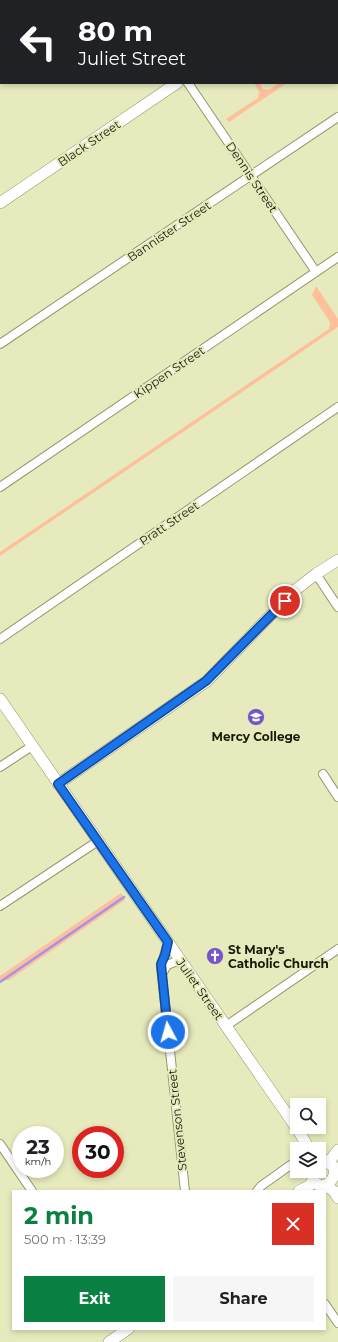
<!DOCTYPE html>
<html lang="en">
<head>
<meta charset="utf-8">
<style>
	body { margin:0; font-family:Montserrat,sans-serif; background:#f6f6f6; color:#202124; height:100vh; display:flex; flex-direction:column; font-size:15px; white-space:nowrap }
	* { box-sizing:border-box; margin:0 }
	p { font-size:13px; color:#757577 }
	.icon { flex:none; width:22px; height:22px; fill:none; stroke:currentColor; stroke-width:2; stroke-linecap:round; stroke-linejoin:round }
	.map { position:relative; flex:1; overflow:hidden }
	.panel { position:absolute; left:12px; top:1190px; width:314px; height:140px; display:flex; flex-direction:column; background:#fff; border-radius:0px; box-shadow:0 2px 6px #0003 }
	.panel>* { flex:none }
	.top-card { position:absolute; left:0px; top:0px; width:338px; height:84px; box-shadow:0 2px 6px #0003; background:#202124; color:#fff; overflow:hidden }
	.buttons { position:absolute; left:290px; top:1098px; display:grid; gap:8px }
	.buttons a { display:grid; place-items:center; width:36px; height:36px; border-radius:0px; background:#fff; box-shadow:0 2px 6px #0003; font-size:20px }
	.speed { position:absolute; left:12px; top:1126px; display:flex; gap:8px; font-size:20px; font-weight:700; text-align:center }
	.speed>* { display:grid; place-content:center; width:52px; height:52px; border-radius:50%; background:#fff; box-shadow:0 2px 6px #0003; line-height:1 }
	.speed small { font-size:10px; font-weight:400 }
	.speed .limit { border:6px solid #d22; background:#fff; color:#111 }
	.pin { position:absolute; display:grid; place-items:center; width:34px; height:34px; color:#fff; margin:-17px; border:2px solid #fff; border-radius:50%; box-shadow:0 1px 4px #0007 }
	.me { position:absolute; width:44px; margin:-22px; rotate:354deg; stroke-linejoin:round; filter:drop-shadow(0 0 3px #0008) }
	.turn { display:flex; align-items:center; gap:14px; height:84px; padding:0 12px; font-size:18px }
	.turn .icon { width:52px; height:52px; stroke-width:2.5 }
	.turn b { display:block; font-size:28px; line-height:34px }
	.round { display:grid; place-items:center; flex:none; width:42px; height:42px; border-radius:0px; background:#f6f6f6 }
	.head { display:flex; align-items:center; justify-content:space-between; height:68px; padding:0 12px }
	h1 { font-size:24px; font-weight:700; line-height:30px; color:#0b8043 }
	.button { display:flex; gap:8px; margin-top:auto; padding:8px 12px }
	.button a { flex:1; height:46px; border-radius:0px; background:#0b8043; color:#fff; font-size:16px; font-weight:700; line-height:46px; text-align:center }
	.button a+a { background:#f6f6f6; color:#202124 }
	.map>svg:first-child { display:block }
</style>
</head>
<body>
<div class="map">
<svg width="338" height="1342" viewBox="0 0 338 1342">
	<rect width="100%" height="100%" fill="#e6eabc"/>
	<path fill="#febf9b" d="M254,83H259L263,89L269,90L279,83H287L229,122L226,119L258,98L259,91Z
		M316,286L338,319V327L0,556V552L329,329L330,322L312,295Z
		M121,893L125,900L9,980L0,981V976Z"/>
	<g fill="none" stroke-linecap="round" stroke-linejoin="round">
		<path stroke="#a492ef" stroke-width="2.5" d="M0,982L124,897"/>
		<g stroke="#94976c" stroke-width="10">
			<path id="street" d="M133,0L134,1
				M0,72H1
				M188,83L316,272
				M0,344L338,117
				M0,487L338,257
				M316,574L338,607
				M0,639L338,407
				M0,767L32,746
				M323,774L338,797
				M0,906L98,841
				M168,942L161,967L185,1191
				M162,974L167,965L180,960
				M226,1026L338,949
				M0,1144L32,1191
				M257,1191L261,1186L292,1164
				M325,1304L338,1323"/>
		</g>
		<g stroke="#94976c" stroke-width="12">
			<path id="secondary" d="M300,1L302,0
				M0,203L177,83
				M0,699L300,1133L309,1149
				M58,784L207,681L294,591L316,574L338,560
				M327,1162L332,1158L338,1150
				M313,1171C310,1194 338,1187 334,1167L327,1162L319,1163
				M325,1186L334,1191L338,1198
				M299,1191L309,1186L314,1179
				M109,1342L128,1329"/>
		</g>
		<use href="#street" stroke="#fff" stroke-width="8"/>
		<use href="#secondary" stroke="#fff" stroke-width="11"/>
	</g>
	<g fill="none" stroke-linecap="round" stroke-linejoin="round">
		<g stroke="#114b97" stroke-width="10">
			<path id="route" d="M168,1032L161,964L165,955L168,942L58,784L206,681L285,601"/>
		</g>
		<use href="#route" stroke="#1a73e8" stroke-width="7"/>
	</g>
	<defs>
		<g id="school-disc" transform="scale(0.9)"><circle r="9.5" fill="#7453cd" stroke="#e6eabc"/><path d="M0-5L7-2L0 1L-7-2ZM-4 1L0 2.5L4 1V4Q0 6-4 4Z" fill="#fff"/></g>
		<g id="church-disc" transform="scale(0.9)"><circle r="9.5" fill="#7453cd" stroke="#e6eabc"/><path d="M-1.2-6h2.4v3.5h3.3v2.4h-3.3V6h-2.4V-.1h-3.3v-2.4h3.3Z" fill="#fff"/></g>
	</defs>
	<g fill-rule="evenodd">
		<use href="#school-disc" x="256" y="717"/>
		<use href="#church-disc" x="215" y="956"/>
	</g>
	<g text-anchor="middle" dominant-baseline="central" stroke-width="4" stroke-linejoin="round" paint-order="stroke">
		<g font-size="12" fill="#181908" stroke="#e6eabc">
			<text transform="translate(89 143) rotate(-34)">Black Street</text>
			<text transform="translate(252 177) rotate(56)">Dennis Street</text>
			<text transform="translate(169 231) rotate(-34)">Bannister Street</text>
			<text transform="translate(169 372) rotate(-34)">Kippen Street</text>
			<text transform="translate(169 523) rotate(-34)">Pratt Street</text>
			<text transform="translate(200 989) rotate(55)">Juliet Street</text>
			<text transform="translate(177 1120) rotate(-96)">Stevenson Street</text>
		</g>
		<g font-size="12" font-weight="bold" fill="#181908" stroke="#e6eabc">
			<text x="256" y="736">Mercy College</text>
			<text x="228" y="949" text-anchor="start">St Mary's<tspan x="228" dy="14">Catholic Church</tspan></text>
		</g>
	</g>
</svg>
<div class="buttons">
<a><svg class="icon" aria-label="search" viewBox="0 0 24 24"><circle cx="10" cy="10" r="6"/><path d="M15 15l6 6"/></svg></a>
<a><svg class="icon" aria-label="layers" viewBox="0 0 24 24"><path d="M12 4l9 5-9 5-9-5zM3 14l9 5 9-5"/></svg></a>
</div>
<div class="speed"><div>23<small>km/h</small></div><div class="limit">30</div></div>
<div class="pin" style="left:285px;top:601px;background:#d93025"><svg class="icon" aria-label="arrive" viewBox="0 0 24 24"><path d="M6 21V4h12l-3 4 3 4H6"/></svg></div>
<svg class="me" style="left:168px;top:1032px" viewBox="-20 -20 40 40"><circle r="17" fill="#1a73e8" stroke="#fff" stroke-width="3"/><path d="M0-11L8 9 0 5-8 9z" fill="#fff"/></svg>
<div class="top-card">
<div class="turn"><svg class="icon" aria-label="left" viewBox="0 0 24 24"><path d="M17 20v-9H6M10 6l-5 5 5 5"/></svg><div><b>80 m</b>Juliet Street</div></div>
</div>
<section class="panel">
<div class="head"><div><h1>2 min</h1><p>500 m · 13:39</p></div><a class="round" style="background:#d93025;color:#fff"><svg class="icon" aria-label="close" viewBox="0 0 24 24"><path d="M6 6l12 12M18 6L6 18"/></svg></a></div>
<div class="button"><a>Exit</a><a>Share</a></div>
</section>
</div>
</body>
</html>
